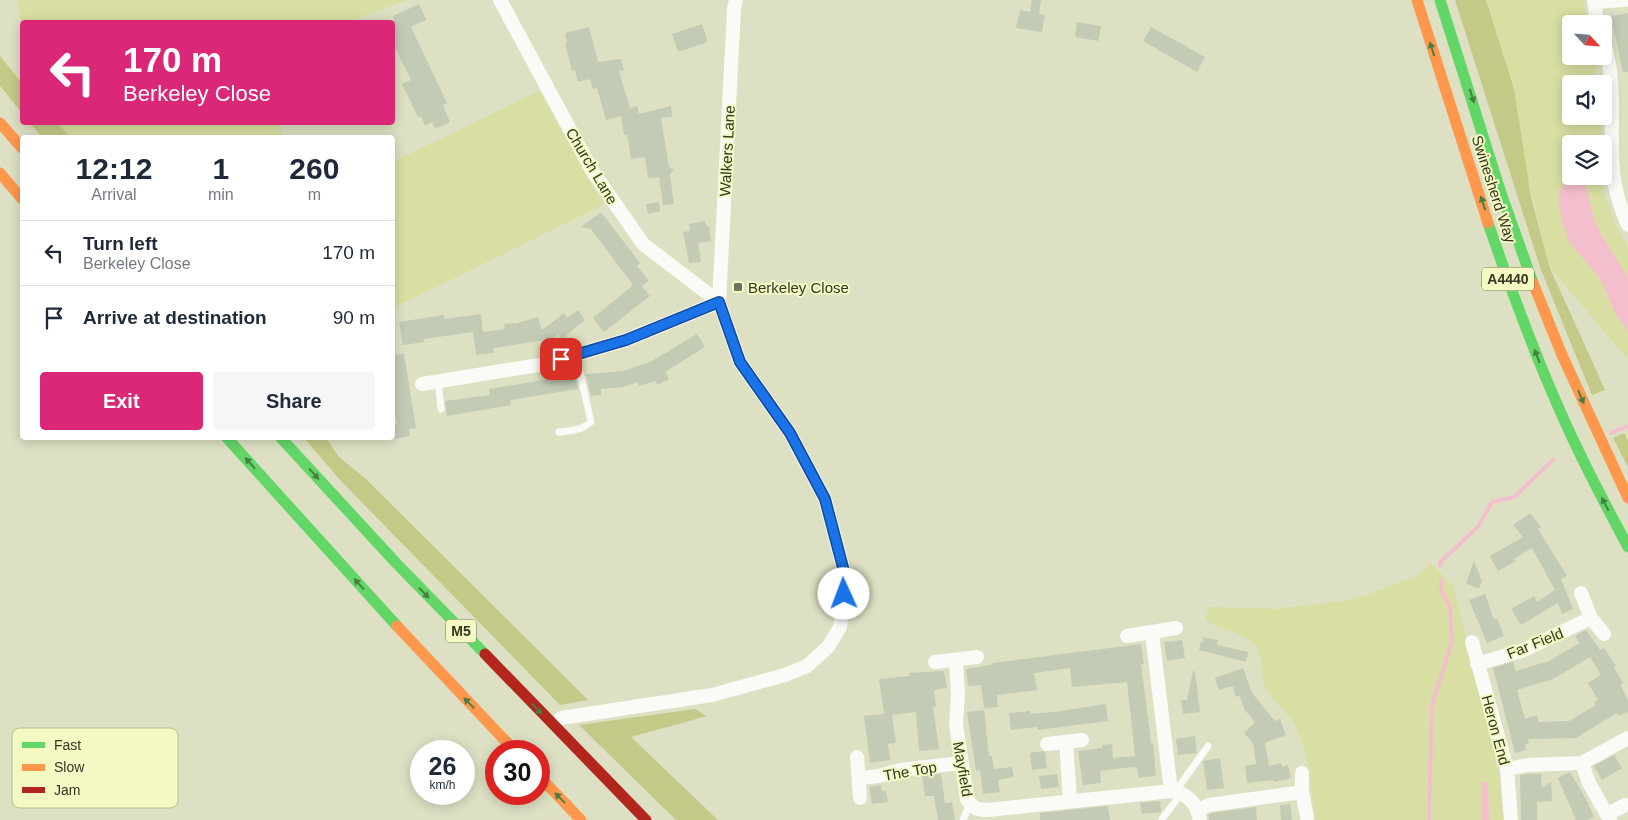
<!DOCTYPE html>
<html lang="en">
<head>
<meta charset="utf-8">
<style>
	body { margin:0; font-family:Arial,sans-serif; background:#f6f6f7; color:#1f2937; height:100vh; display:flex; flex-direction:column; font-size:19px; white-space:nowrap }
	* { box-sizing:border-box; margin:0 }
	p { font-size:16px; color:#747a83 }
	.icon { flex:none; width:28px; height:28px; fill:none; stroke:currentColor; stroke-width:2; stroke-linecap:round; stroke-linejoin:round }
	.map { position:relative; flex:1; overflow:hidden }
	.details { position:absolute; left:20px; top:135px; width:375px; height:305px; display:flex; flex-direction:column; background:#fff; border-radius:5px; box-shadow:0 2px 12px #0003 }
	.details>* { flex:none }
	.guide { position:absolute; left:20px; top:20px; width:375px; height:105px; border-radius:5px; box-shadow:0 2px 12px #0003; background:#db2777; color:#fff; overflow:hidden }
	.needle { width:32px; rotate:116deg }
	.tools { position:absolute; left:1562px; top:15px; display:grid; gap:10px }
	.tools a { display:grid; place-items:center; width:50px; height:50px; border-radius:5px; background:#fff; box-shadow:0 2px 12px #0003; font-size:25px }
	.speed { position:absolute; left:410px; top:740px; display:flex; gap:10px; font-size:25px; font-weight:700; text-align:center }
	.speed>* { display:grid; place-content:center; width:65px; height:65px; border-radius:50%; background:#fff; box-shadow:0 2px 12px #0003; line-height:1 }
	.speed small { font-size:12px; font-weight:400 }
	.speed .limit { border:8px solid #d22; background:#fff; color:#111 }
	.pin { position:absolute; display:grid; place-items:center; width:42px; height:42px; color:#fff; margin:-21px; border-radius:10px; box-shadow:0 2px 8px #0006 }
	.me { position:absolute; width:55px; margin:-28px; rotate:358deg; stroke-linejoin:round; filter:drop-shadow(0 0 4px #0008) }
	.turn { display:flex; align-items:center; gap:18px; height:105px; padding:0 20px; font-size:22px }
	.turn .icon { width:65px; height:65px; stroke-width:2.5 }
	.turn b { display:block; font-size:35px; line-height:42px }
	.eta { display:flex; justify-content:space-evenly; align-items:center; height:85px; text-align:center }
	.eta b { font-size:30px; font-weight:700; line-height:35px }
	.action { display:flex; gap:10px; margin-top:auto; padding:10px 20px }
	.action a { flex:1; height:58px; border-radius:5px; background:#db2777; color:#fff; font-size:20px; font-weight:700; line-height:58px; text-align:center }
	.action a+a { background:#f6f6f7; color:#1f2937 }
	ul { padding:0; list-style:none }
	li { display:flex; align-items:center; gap:15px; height:65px; padding:0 20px; border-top:1px solid #e0e1e3 }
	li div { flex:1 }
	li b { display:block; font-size:19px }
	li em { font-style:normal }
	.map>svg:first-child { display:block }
</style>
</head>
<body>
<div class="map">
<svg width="1628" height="820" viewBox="0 0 1628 820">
	<rect width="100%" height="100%" fill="#dde0c3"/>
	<path fill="#d9dea2" d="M18,0H407L348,22H22V31Z
		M1486,0H1583L1588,24H1571V56H1596L1597,84H1571V116H1600L1602,144H1571V176H1603L1604,193L1615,224L1628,248V360L1549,266Z
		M539,91L603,205L393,308V162Z
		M57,123H281L282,137H70Z
		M1431,563L1453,586L1489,728L1500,779L1503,820H1489L1488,782L1483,781L1481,820H1316C1312,795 1308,751 1298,730C1290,712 1270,701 1264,683C1260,669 1264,654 1253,643C1241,631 1213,629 1206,619L1208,607L1277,609L1355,599L1417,576Z"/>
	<path fill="#c4c988" d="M1455,0H1486L1514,89L1531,197L1549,266L1605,390L1592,395L1541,270Z
		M0,56L22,83V113L0,86Z
		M30,123H57L70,137H42Z
		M1624,433L1628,441V467L1613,438Z
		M304,438H326L339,457L367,480L588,700L560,705L341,481Z
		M695,709L707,716L631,737L718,820H676L579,725Z"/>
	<path fill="#f3bfcc" d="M1569,180L1576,181L1586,185L1594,219L1600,232L1628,278V332L1616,315L1601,280L1569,242L1562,221L1558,200L1561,187Z
		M1482,781L1488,782L1489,820H1481Z"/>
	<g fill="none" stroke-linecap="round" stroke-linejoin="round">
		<path stroke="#f3bfcc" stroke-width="4" d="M1611,433L1628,426
			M1440,566V562L1478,527L1492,502L1514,497L1553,460
			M1429,820L1432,705L1452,642L1450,607L1441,590V580"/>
	</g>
	<path fill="#c4cbb5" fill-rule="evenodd" d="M1032,0H1041L1039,14L1045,15L1042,32L1016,28L1020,10L1030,12Z
		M419,4L426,20L411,27L447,103L443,105L450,122L435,129L432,122L425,126L421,116L418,117L402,84L411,80L392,41V21L394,20L393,16Z
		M1628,13V72H1623L1611,16Z
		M1077,22L1101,26L1098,41L1075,37Z
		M702,24L708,42L678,52L672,34Z
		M589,27L598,62L621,59L624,70L619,71L630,108L637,106L639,114L671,106L672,117L661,118L669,167L674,170L670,174L674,204L663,205L659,177L648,178L645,157L631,159L627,134L624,135L621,116L606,120L597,88L593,89L590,79L578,82L575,70L572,71L565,43H567L565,33Z
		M1151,27L1205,57L1197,72L1143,41Z
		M659,202L660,211L648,214L646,204Z
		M601,212L640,263L637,266L649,281L642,286L650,296L604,332L593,318L633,285L591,229L581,227Z
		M705,221L706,226H709L711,241L698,243L701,262L689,263L683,232L690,231L689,224Z
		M578,310L585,320L562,339L558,334L552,339L493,348L494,353L476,355L473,332L424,339V342L403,345L399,322L444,315V319L481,314L483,332L505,329L504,324L514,323V324L538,317L542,330L564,313L567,318Z
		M697,334L705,347L665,372L669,379L657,385L655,381L639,386L637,382L623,387L601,389V395L591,396L586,374L622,371L632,368L652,361Z
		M404,354L416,428L409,429L410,436L394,439L392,425L397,424L392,399V355Z
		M575,375L578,389L510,400L511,405L447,416L445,401L490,395L489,389Z
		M1530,513L1541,527L1538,529L1567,576L1561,579L1573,609L1562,614L1558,603L1521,625L1511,609L1534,596L1537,602L1555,590L1532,548L1514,559L1516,561L1498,571L1490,556L1523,537L1513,525Z
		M1474,561L1482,581L1479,589L1466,583Z
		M1485,594L1494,620L1497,618L1504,636L1487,643L1469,600Z
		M1586,630L1600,650L1604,648L1616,666L1614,667L1623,683L1620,684L1628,701V712L1618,716L1617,713L1576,738L1528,739L1529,743L1525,744L1526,750L1515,753L1493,668L1513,662L1516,671L1549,661L1580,643L1575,636ZM1590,657L1601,675L1588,683L1598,700L1594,702L1596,705L1569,721L1539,722L1537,715L1525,719L1517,690L1553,679Z
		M1202,637L1218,640L1217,645L1248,652L1246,662L1199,650L1201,641L1204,642Z
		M1182,640L1185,658L1167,661L1164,642Z
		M1141,644L1144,664H1141L1151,743H1153L1156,776L1139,778L1137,767L1124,768L1100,771L1101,783L1083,785L1078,751L1102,748V745L1112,744L1113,758L1135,756L1127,682L1072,687L1070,668L1034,673L1037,690L997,695L998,707L984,708L981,685L968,686L966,669L990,665L993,663Z
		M1243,668L1252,693L1275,721L1280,719L1286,735L1265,743L1269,766L1281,763L1282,767L1288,765L1291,778L1274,782L1273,780L1247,783L1245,766L1256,764L1253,743L1244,733L1255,722L1244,709L1240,696L1236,697L1233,686L1219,690L1215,678Z
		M944,671L947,688L934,690L936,706L933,707L939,749L919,751L916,712L892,715L896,743L888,744L890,760L870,763L864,716L884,714L879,679L909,676V673Z
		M1193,671H1195L1200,712L1183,714L1181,700H1187Z
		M1106,704L1108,721L1038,730L1037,727L1011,730L1009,713L1030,711V714L1054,712Z
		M984,710L989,756H992L994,769L1012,767L1014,777L998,780L1000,792L983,794L980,770L976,771L967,712Z
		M1195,736L1197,753L1178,755L1176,739Z
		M1042,751L1045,752L1047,768L1032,770L1030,753Z
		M1614,755L1622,768L1602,780L1594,766Z
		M1220,758L1224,788L1207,790L1203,761Z
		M1570,772L1586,799L1594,817L1587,820H1576L1558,778Z
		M941,774L945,803L952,802L955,820H938L934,796H925L922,776Z
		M1057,774L1059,787L1041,789L1039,776Z
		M1528,774H1541L1542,788L1551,782L1552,801L1537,802V820H1521L1520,775Z
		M881,785L882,791H886L888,802L872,804L869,787Z
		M1160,801L1161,812L1142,814L1140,803Z
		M1290,804L1292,820H1281L1280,805Z
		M1108,806L1110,820H1040V813Z
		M1256,807L1257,820H1209L1208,815L1211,813Z"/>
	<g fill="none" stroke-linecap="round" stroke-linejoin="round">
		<path stroke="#fafaf6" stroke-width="7" d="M438,381L441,409
			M559,432C571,431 582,430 591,422L576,355
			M1175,792L1208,746
			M1162,819L1181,794
			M963,820L970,804"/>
		<path stroke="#fafaf6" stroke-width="14" d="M500,0L593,172L643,244L719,302
			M1594,0L1597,24
			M1594,2L1625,0
			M1604,42C1617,83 1609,127 1613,169C1614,189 1620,207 1628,225
			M422,384L545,364L626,340L719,302
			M1591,618L1604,634
			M1152,633L1171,791
			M1127,636L1176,628
			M1472,642L1507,769L1511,820
			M956,660L958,694L956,724L967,799C972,808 977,810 988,810L1171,791C1189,794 1196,803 1200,820
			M935,662L977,657
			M1477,664L1524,650L1591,618L1581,593
			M561,718L712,695L785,675L807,666L828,647L840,627L846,579L825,499L790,433L740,362L719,302L734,9L736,0
			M1066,742L1070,800
			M1047,744L1082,740
			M857,757L860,798
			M1582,763L1589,783L1610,820
			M1507,769L1527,765L1582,763L1628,738
			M1302,773V792L1307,817
			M860,778L879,776L900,770L960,763
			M1198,810L1209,805L1302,792
			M1608,814L1625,805"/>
		<path stroke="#63d668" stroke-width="11" d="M1440,0L1501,193L1533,283
			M1488,223C1509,284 1531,345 1557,404C1578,453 1603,500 1628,547
			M227,438L397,626
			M281,438L397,564L485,654"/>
		<path stroke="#ff974d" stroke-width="11" d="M1417,0L1488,223
			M0,123L22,148
			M0,173L22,199
			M1533,283L1562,355L1628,498
			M397,626L515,751
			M539,776L581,820"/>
		<path stroke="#b3261e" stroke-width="11" d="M485,654L646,820"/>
	</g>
	<defs><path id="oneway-solid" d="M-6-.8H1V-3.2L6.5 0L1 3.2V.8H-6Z" transform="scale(1.25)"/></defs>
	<g fill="#497e41">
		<use href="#oneway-solid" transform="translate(1432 49) rotate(-108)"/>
		<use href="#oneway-solid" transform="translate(1472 96) rotate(72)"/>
		<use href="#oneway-solid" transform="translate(1483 203) rotate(-108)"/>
		<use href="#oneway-solid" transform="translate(1537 356) rotate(-111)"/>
		<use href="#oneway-solid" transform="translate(1581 397) rotate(67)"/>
		<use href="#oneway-solid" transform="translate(250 463) rotate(-132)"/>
		<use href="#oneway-solid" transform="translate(314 474) rotate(48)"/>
		<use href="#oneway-solid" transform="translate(1605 504) rotate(-118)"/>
		<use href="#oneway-solid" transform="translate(359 584) rotate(-132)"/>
		<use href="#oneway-solid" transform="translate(424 593) rotate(46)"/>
		<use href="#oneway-solid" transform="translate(469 703) rotate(-134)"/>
		<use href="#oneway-solid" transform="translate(537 709) rotate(46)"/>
		<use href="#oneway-solid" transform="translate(560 798) rotate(-134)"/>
	</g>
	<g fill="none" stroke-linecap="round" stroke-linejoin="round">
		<g stroke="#114b97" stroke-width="12">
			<path id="route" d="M561,359L626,340L719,302L740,362L790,433L825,499L846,579L844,594"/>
		</g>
		<use href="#route" stroke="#1a73e8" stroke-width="9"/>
	</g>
	<rect fill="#6f725a" stroke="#f4f9c3" stroke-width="2" x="733" y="282" width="10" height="10" rx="2.5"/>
	<g text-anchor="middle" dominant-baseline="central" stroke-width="4" stroke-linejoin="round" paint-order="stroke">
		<g fill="#f4f9c3" stroke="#6e7052" stroke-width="1">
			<rect x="1482" y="267.5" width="52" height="23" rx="4"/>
			<rect x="446" y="619.5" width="30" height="23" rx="4"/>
		</g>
		<g font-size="14" font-weight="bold" fill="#343621">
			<text x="1508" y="279">A4440</text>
			<text x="461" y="631">M5</text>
		</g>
		<g font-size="15" fill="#343621" stroke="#f4f9c3">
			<text transform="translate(727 151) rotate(-87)">Walkers Lane</text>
			<text transform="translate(592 166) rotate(59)">Church Lane</text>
			<text transform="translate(1494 189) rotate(72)">Swinesherd Way</text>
			<text transform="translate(1535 643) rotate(-22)">Far Field</text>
			<text transform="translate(1496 730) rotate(75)">Heron End</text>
			<text transform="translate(963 769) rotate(80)">Mayfield</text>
			<text transform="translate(910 771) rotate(-10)">The Top</text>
		</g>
		<g font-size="15" fill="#343621" stroke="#f4f9c3" text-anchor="start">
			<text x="748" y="287">Berkeley Close</text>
		</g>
	</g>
	<rect x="12" y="728" width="166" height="80" rx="8" fill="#f4f9c3" stroke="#babe92" stroke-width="1"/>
	<rect x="22" y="742" width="23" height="6" fill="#63d668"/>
	<rect x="22" y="764" width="23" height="7" fill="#ff974d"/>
	<rect x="22" y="787" width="23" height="6" fill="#b3261e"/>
	<g font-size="14" fill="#343621">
		<text x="54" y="750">Fast</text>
		<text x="54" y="772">Slow</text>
		<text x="54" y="795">Jam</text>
	</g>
</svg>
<div class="tools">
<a><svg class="needle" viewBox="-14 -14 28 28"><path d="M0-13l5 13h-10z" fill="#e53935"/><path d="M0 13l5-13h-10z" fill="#747a83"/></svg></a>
<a><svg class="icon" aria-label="sound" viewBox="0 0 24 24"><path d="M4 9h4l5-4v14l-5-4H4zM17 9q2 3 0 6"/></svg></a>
<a><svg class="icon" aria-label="layers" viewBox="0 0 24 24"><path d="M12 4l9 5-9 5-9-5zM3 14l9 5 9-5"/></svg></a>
</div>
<div class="speed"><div>26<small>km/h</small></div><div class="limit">30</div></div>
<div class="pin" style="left:561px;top:359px;background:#d93025"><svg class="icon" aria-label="arrive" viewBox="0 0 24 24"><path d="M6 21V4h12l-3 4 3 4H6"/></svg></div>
<svg class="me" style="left:844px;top:594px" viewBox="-20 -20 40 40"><circle r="19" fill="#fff"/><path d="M0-13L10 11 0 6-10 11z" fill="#1a73e8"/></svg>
<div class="guide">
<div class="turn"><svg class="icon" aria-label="left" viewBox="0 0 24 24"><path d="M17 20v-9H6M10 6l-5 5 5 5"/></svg><div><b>170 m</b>Berkeley Close</div></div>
</div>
<section class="details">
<div class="eta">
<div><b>12:12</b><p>Arrival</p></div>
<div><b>1</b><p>min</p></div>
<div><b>260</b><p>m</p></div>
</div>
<ul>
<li><svg class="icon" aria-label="left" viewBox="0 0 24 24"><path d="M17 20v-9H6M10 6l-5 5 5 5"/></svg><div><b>Turn left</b><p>Berkeley Close</p></div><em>170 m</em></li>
<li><svg class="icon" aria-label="arrive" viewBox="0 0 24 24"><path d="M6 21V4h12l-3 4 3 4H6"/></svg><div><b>Arrive at destination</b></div><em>90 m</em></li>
</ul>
<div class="action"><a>Exit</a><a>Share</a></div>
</section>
</div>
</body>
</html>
